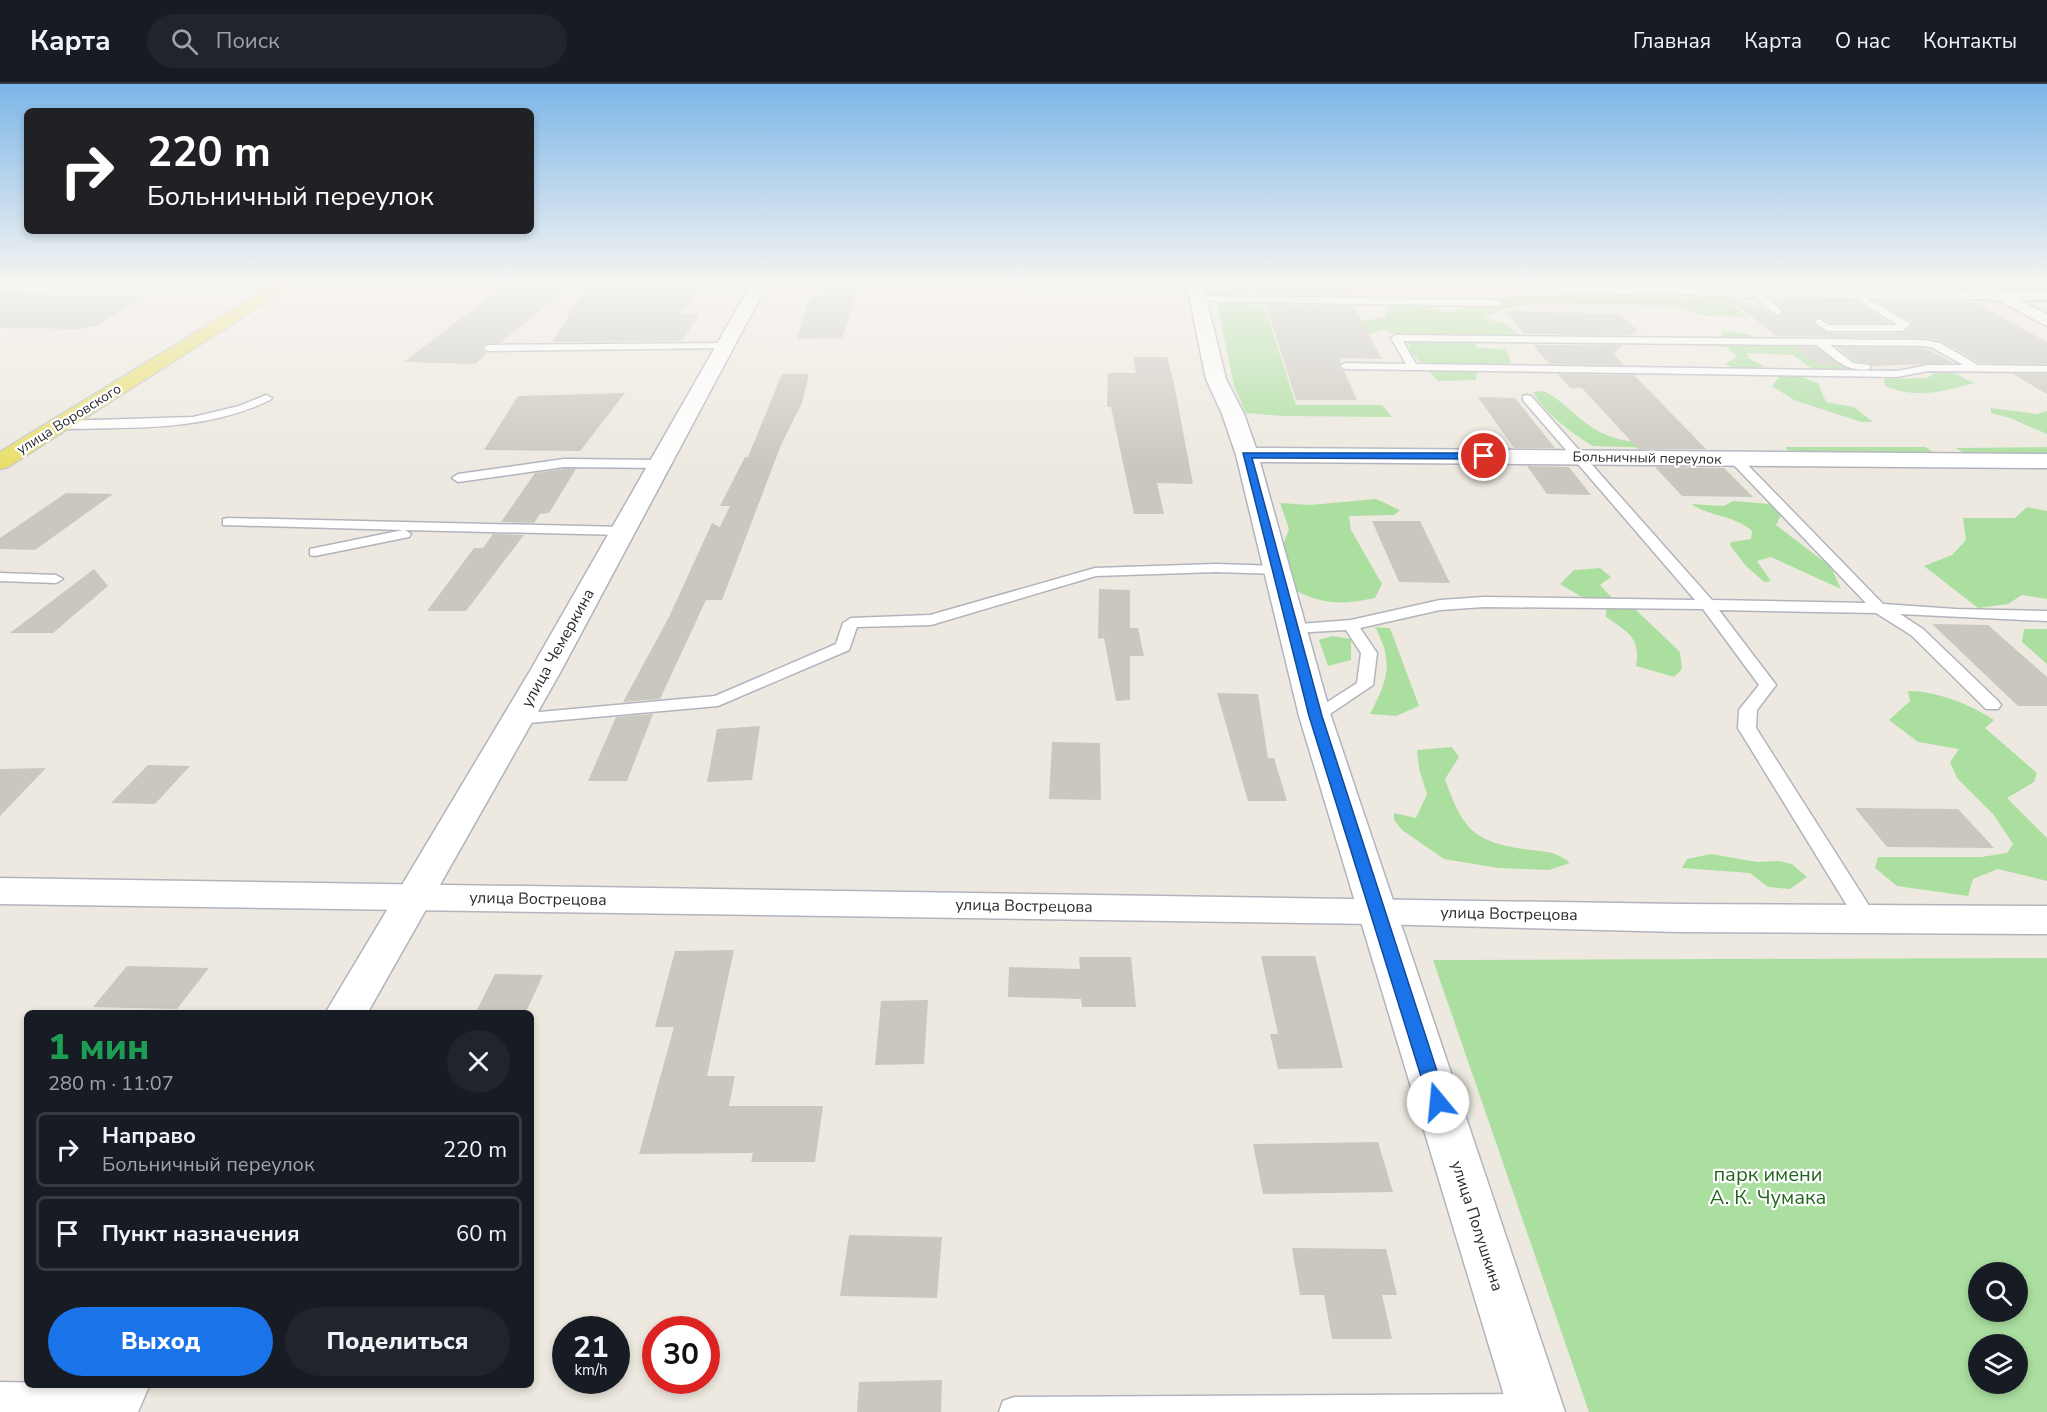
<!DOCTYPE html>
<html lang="ru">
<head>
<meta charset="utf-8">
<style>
	body { margin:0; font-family:"Nunito Sans",sans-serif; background:#20242c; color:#f1f3f6; height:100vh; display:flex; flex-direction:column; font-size:22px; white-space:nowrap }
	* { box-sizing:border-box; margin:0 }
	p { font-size:20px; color:#9ea1a6 }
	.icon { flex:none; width:33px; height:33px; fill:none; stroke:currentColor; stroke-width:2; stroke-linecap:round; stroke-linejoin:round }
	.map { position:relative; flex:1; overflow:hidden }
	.drawer { position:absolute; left:24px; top:926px; width:510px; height:378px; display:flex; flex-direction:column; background:#171b24; border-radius:9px; box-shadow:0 3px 9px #0003 }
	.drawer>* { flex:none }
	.banner { position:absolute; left:24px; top:24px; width:510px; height:126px; border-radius:9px; box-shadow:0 3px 9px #0003; background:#202124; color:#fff; overflow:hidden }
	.buttons { position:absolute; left:1968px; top:1178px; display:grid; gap:12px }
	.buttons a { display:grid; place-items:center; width:60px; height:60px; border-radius:50%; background:#171b24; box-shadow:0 3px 9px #0003; font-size:30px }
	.speed { position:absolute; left:552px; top:1232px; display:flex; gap:12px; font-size:30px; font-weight:700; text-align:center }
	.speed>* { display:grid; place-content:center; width:78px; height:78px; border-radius:50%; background:#171b24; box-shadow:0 3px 9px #0003; line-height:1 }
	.speed small { font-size:15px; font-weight:400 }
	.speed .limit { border:9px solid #d22; background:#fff; color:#111 }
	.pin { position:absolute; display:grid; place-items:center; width:51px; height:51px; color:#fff; margin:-26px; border:3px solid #fff; border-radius:50%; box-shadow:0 2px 6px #0007 }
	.me { position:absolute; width:66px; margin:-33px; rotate:343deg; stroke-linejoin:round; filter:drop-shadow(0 0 4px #0008) }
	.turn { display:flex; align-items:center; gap:21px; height:126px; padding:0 24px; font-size:27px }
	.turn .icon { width:78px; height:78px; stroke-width:2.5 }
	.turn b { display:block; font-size:42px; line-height:51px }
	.round { display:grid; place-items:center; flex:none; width:63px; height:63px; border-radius:32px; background:#20242c }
	.summary { display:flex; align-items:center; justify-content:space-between; height:102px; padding:0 24px }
	h1 { font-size:36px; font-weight:800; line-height:45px; color:#1e9e55 }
	.button { display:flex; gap:12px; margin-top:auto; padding:12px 24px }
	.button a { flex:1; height:69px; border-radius:36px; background:#1a73e8; color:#fff; font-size:24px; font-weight:800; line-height:69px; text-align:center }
	.button a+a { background:#20242c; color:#f1f3f6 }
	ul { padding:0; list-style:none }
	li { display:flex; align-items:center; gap:18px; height:75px; margin:0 12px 9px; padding:0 12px; border:3px solid #363941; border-radius:9px }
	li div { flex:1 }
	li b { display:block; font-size:22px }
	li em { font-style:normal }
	header { display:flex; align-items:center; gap:36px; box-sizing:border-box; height:84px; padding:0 30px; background:#171b24; border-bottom:2px solid #363941 }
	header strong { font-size:28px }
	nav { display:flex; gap:33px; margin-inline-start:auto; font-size:21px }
	.search { width:420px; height:54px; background:#20242c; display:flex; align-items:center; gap:15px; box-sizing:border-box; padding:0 21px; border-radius:33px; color:#9ea1a6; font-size:22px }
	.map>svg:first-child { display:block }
</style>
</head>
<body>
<header>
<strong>Карта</strong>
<div class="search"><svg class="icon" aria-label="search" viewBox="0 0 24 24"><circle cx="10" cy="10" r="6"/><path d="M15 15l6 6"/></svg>Поиск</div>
<nav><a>Главная</a><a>Карта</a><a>О нас</a><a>Контакты</a></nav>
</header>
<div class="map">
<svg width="2047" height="1328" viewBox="0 0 2047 1328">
	<rect width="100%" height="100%" fill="#ede9e0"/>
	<path fill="#abdfa0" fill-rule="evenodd" d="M1203,197H1256C1239,219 1208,213 1183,210L1181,205L1184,199L1204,200Z
		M1525,212L1735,215L1747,220L1732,221L1748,233L1705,232L1676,222L1531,220C1516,223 1497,225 1484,234L1508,241L1519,251L1516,254L1482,253L1477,258L1476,264L1506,265L1511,278L1504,280L1487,279L1477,287L1476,296L1438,297L1410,267L1408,256L1384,246L1369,250L1355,238L1385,233L1386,224L1401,219L1424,221L1447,229L1502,214Z
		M1235,219L1265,223L1296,321H1382L1392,333L1281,332L1246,329L1234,302L1217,220Z
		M1724,247C1741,247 1750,252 1765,254C1798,260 1829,265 1860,280V285L1814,286L1793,271L1747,269L1748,274L1764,282C1752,289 1737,286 1725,280L1737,273L1727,263L1715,262L1708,258L1707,255L1721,252Z
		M1935,289H1954L1974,299C1943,308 1916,315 1885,302L1884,295L1926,294Z
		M1779,293H1801L1818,299L1826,318L1854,323L1873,338H1861L1794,316L1772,302Z
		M1544,307C1563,317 1575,332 1593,344C1618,361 1660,360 1689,365L1593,362C1574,351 1542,327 1533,308Z
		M1991,324L2037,330L2047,327V350L2010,334L1991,329Z
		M1786,363H1925L1933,368H1806L1787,366Z
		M2047,363V371C2027,371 1970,377 1956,364Z
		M1376,415L1400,426L1394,431L1349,432L1351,446L1382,500L1375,514C1341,521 1324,521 1292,505L1283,461L1289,445L1280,419L1310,421Z
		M1734,417L1769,420L1781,431L1776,441L1831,483L1841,505L1771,473L1757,477L1771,497L1764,498L1745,481L1730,461L1731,458L1751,455L1752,447C1734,431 1711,433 1691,420L1723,422Z
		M2027,423L2047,427V515L2022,511L2008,520L1978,524L1924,482L1952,471L1966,456L1963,434H2015Z
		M1600,484L1611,493L1600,501L1615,517L1635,525L1680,568L1682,585L1674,593L1636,582C1641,554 1628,548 1606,533V522L1587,516L1560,500L1574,486Z
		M1375,543L1390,544L1419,622L1396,632L1370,630C1388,595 1394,579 1375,543Z
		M2024,545H2047V580L2022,558Z
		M1332,552L1351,555V576L1328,582L1319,556Z
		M1908,607C1936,607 1970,620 1994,636L1985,644L2037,689L2034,698L2007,714L2047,754V797L1998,785L1973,795L1968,812L1897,802L1875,784L1878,773H1981L2007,769L2013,760L1993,730L1957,694L1950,678L1959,665L1918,658L1889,636L1910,617Z
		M1452,663L1459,673L1445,695C1463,747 1475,759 1531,766C1548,768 1557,768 1570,779L1549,786L1498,784L1444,775L1402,746L1394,736V729L1416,734L1427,710L1419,685L1417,666Z
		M1711,770L1757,778L1779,777L1792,780L1807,793L1790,805L1768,803L1750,789L1682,784L1687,775Z
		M2047,874V1328H1589L1433,876ZM1978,1188H2018V1227H1978ZM1978,1260H2018V1299H1978Z"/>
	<path fill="#c9c7be" d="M590,197H709L679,230L700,229L682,257L552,258Z
		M828,197H861L842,254L797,255L807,221L812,211H822Z
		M1821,197H1936L1948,203L1830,202Z
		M514,200L570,202L500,259H488L482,262L481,265L487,269L475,280L404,278L500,204Z
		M1259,201L1344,202L1349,212L1262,211Z
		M0,209L146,213L95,242L81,245L0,244Z
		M1774,216H1854L1890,239H1830L1820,233L1813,236V240L1827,249H1902L1911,243L1910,237L1875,217L1974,218L2047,258V280L1979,279L1941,257L1925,254L1776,252L1737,221L1762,222L1774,232H1783V226L1780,222H1782Z
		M1266,220L1354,222L1382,275L1339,274L1341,279L1338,283L1344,287L1357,316H1296Z
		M1505,227L1620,230L1637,246L1632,251L1524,250Z
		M1533,261H1622L1614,270L1624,281L1549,280Z
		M1792,263H1816L1840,282L1818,281Z
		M1837,263L1925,264L1954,279L1872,282L1870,279L1854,277Z
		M1133,273H1167L1173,295L1193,400L1157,399L1164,430H1134L1111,323H1107L1108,289H1136Z
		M782,290H809L802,319L781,361L722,516H706L660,615L623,618L669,533L712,439L720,443L730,422H720L745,373H748Z
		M1558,290L1634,291L1706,365H1638L1582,304H1570Z
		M2013,290H2047V310Z
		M625,309L580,367L484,366L518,312Z
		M1478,313L1515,314L1555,364H1514Z
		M1527,382L1569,383L1591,411L1547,410Z
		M1655,383L1724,384L1753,413L1682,412Z
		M564,385H576L549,429L540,430L534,439L501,438L535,389Z
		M66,409L113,410L35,466L0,465V454Z
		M1372,437H1420L1450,499L1399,498Z
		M493,450L524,451L466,527H427L474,464H483Z
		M94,485L108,502L53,549H10Z
		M1099,505L1130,506V544H1138L1144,572H1130V616L1116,617L1104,554L1098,555Z
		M1932,540L1988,541L2047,593V622H2018Z
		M1217,609L1258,610L1268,674H1274L1287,717H1248Z
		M653,630L627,697H588L616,633Z
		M760,642L752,696L707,698L717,645Z
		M1052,658L1100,659L1101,716L1049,715Z
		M148,681L190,682L155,720L111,719Z
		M46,684L0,732V685Z
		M1855,724L1958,725L1994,764L1887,763Z
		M734,866L707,992H735L729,1022H823L815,1078H751L753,1069L639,1070L674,943H655L675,867Z
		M1261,872H1315L1343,984L1278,985L1270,950H1278Z
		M1079,873H1131L1136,923H1082L1081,915L1008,913L1009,883L1080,885Z
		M127,882L209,884L177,925L93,923Z
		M495,890L543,891L526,928H476Z
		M928,916L924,980L875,981L881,917Z
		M1378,1058L1393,1108L1263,1110L1253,1060Z
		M849,1151L942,1153L937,1214L840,1212Z
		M1292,1164L1386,1165L1397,1211H1382L1392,1255H1332L1324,1211H1300Z
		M942,1296L941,1328H857L859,1298Z"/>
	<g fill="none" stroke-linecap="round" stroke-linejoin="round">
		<g stroke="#b3b3be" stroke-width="3">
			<path id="lane" d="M285,197H508L512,199L507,202L290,200Z
				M1516,201L1639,205L1653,203L1658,206L1639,211L1513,206V202Z
				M1753,207H1759L1781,226V230H1775L1753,211Z
				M1856,208L1909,239L1910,241L1902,247H1827L1814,238L1819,235L1829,241H1898L1853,213L1851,211Z
				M1198,212L1497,216L1502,219L1497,222L1195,217L1193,215Z
				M1396,251L1925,256L1940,259L1978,281L2047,282V288L1928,287L1897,293L1345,285L1340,282L1345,279L1406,280L1391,254ZM1403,257L1817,261C1833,274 1847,289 1870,285V281L1853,279L1830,261L1925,262L1933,264L1963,281H1928L1897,287L1416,280Z
				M724,259L729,262L728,264L488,267L483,264L488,261Z
				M266,311L272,314L270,316C203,348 132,343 60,345L54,341L60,337L193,333L239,322Z
				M1527,311L1531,312L1712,516L1866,519L1731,378L1729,375L1735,371L1739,372L1883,520L1955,525L2047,527V537L1900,530L1923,545L1998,617L2001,621L1998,625H1986L1911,551L1876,529L1719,526L1776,601L1757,626L1756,644L1875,831L1878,836L1875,841L1867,843L1859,841L1738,644L1739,626L1759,601L1703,525L1484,523L1440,526L1360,544L1377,569L1373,601L1321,636L1315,637L1306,632L1357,599L1361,569L1346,546L1293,549L1287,547L1285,544L1287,541L1351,536L1440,516L1484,513L1695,516L1523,316V312Z
				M564,375L662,376L668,380L662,384L564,383L458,398L452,394L458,390Z
				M228,434L624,443L631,447L624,451L405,446L411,450L409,453L315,472L310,471V465L403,446L223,441V435Z
				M1216,480L1277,482L1284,486L1277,490L1216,488L1096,492L931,541L857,543L849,566L718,622L518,640L509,635L518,630L715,612L836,560L843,539L851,534L930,531L1095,484Z
				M0,489L56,491L63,495L56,499L0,497Z
				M0,1298L114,1300L121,1303L125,1314L121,1325L113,1328H0Z
				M1531,1310L1542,1314L1545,1328H999L1003,1317L1014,1313Z"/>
		</g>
		<g stroke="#b3b3be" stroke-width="3">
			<path id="street" d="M753,197H769L561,587L368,928H326L530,587Z
				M1186,197H1202L1226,295L1244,330L1256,364L2047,370V384L1260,378L1331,632L1565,1328H1509L1299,632L1236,371L1222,330L1206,295Z
				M1535,197H1605L1795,204L2047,206V216L1732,213L1543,202Z
				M92,1300H150L138,1328H79Z"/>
		</g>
		<g stroke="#b3b3be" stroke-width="3">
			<path id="secondary" d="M1961,197H1981L2047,230V242Z
				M0,794L1679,820L2047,822V850L1679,848L1377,840L0,820Z"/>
		</g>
		<g stroke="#c8c8c8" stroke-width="3">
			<path id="primary" d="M280,197H299L8,383L0,385V368Z"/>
		</g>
		<use href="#lane" fill="#fff" fill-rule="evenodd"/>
		<use href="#street" fill="#fff" fill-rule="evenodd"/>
		<use href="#secondary" fill="#fff" fill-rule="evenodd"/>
		<use href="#primary" fill="#e8df6a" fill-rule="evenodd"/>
	</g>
	<linearGradient id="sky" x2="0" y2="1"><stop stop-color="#7cb6e8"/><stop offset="0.52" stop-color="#f7f5f1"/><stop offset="1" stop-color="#f7f5f1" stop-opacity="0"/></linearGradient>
	<rect width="2047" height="382" fill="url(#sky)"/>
	<path fill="#1a73e8" stroke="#114b97" stroke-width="1.5" d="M1243,369H1484L1488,372L1484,375L1252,374L1322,632L1447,1018L1445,1024L1438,1026L1431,1024L1429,1018L1309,632Z"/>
	<g text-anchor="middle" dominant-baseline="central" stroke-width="4.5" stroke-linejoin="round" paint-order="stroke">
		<g font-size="14" fill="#2c2c2c" stroke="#fff">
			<text transform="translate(69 335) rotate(-32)">улица Воровского</text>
			<text transform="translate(1647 374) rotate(1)">Больничный переулок</text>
		</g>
		<g font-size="16" fill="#2c2c2c" stroke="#fff">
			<text transform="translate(558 564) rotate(-61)">улица Чемеркина</text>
			<text transform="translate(538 815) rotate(1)">улица Вострецова</text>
			<text transform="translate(1024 822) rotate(1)">улица Вострецова</text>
			<text transform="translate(1509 830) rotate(1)">улица Вострецова</text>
			<text transform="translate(1477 1142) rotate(72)">улица Полушкина</text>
		</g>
		<g font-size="20" fill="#236620" stroke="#fff">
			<text x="1768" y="1090">парк имени<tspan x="1768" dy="23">А. К. Чумака</tspan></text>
		</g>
	</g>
</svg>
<div class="buttons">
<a><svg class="icon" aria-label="search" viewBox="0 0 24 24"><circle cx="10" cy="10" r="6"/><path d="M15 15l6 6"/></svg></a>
<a><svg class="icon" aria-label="layers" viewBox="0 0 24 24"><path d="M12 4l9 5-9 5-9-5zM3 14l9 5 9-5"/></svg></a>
</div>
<div class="speed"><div>21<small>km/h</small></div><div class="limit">30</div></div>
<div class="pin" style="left:1484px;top:372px;background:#d93025"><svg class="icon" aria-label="arrive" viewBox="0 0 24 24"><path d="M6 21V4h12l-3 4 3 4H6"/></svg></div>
<svg class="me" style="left:1438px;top:1018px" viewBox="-20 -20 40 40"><circle r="19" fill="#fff"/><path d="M0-13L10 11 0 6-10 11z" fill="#1a73e8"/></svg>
<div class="banner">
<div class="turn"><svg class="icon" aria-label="right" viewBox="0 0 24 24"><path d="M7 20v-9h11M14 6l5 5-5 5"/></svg><div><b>220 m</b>Больничный переулок</div></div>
</div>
<section class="drawer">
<div class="summary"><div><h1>1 мин</h1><p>280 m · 11:07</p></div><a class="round"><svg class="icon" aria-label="close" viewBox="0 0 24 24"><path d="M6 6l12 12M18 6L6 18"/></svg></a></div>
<ul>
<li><svg class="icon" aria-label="right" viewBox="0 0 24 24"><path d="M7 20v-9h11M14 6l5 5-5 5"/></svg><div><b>Направо</b><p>Больничный переулок</p></div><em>220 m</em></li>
<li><svg class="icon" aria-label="arrive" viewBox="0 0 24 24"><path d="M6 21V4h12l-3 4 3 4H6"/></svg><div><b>Пункт назначения</b></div><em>60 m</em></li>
</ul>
<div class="button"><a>Выход</a><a>Поделиться</a></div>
</section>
</div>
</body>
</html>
